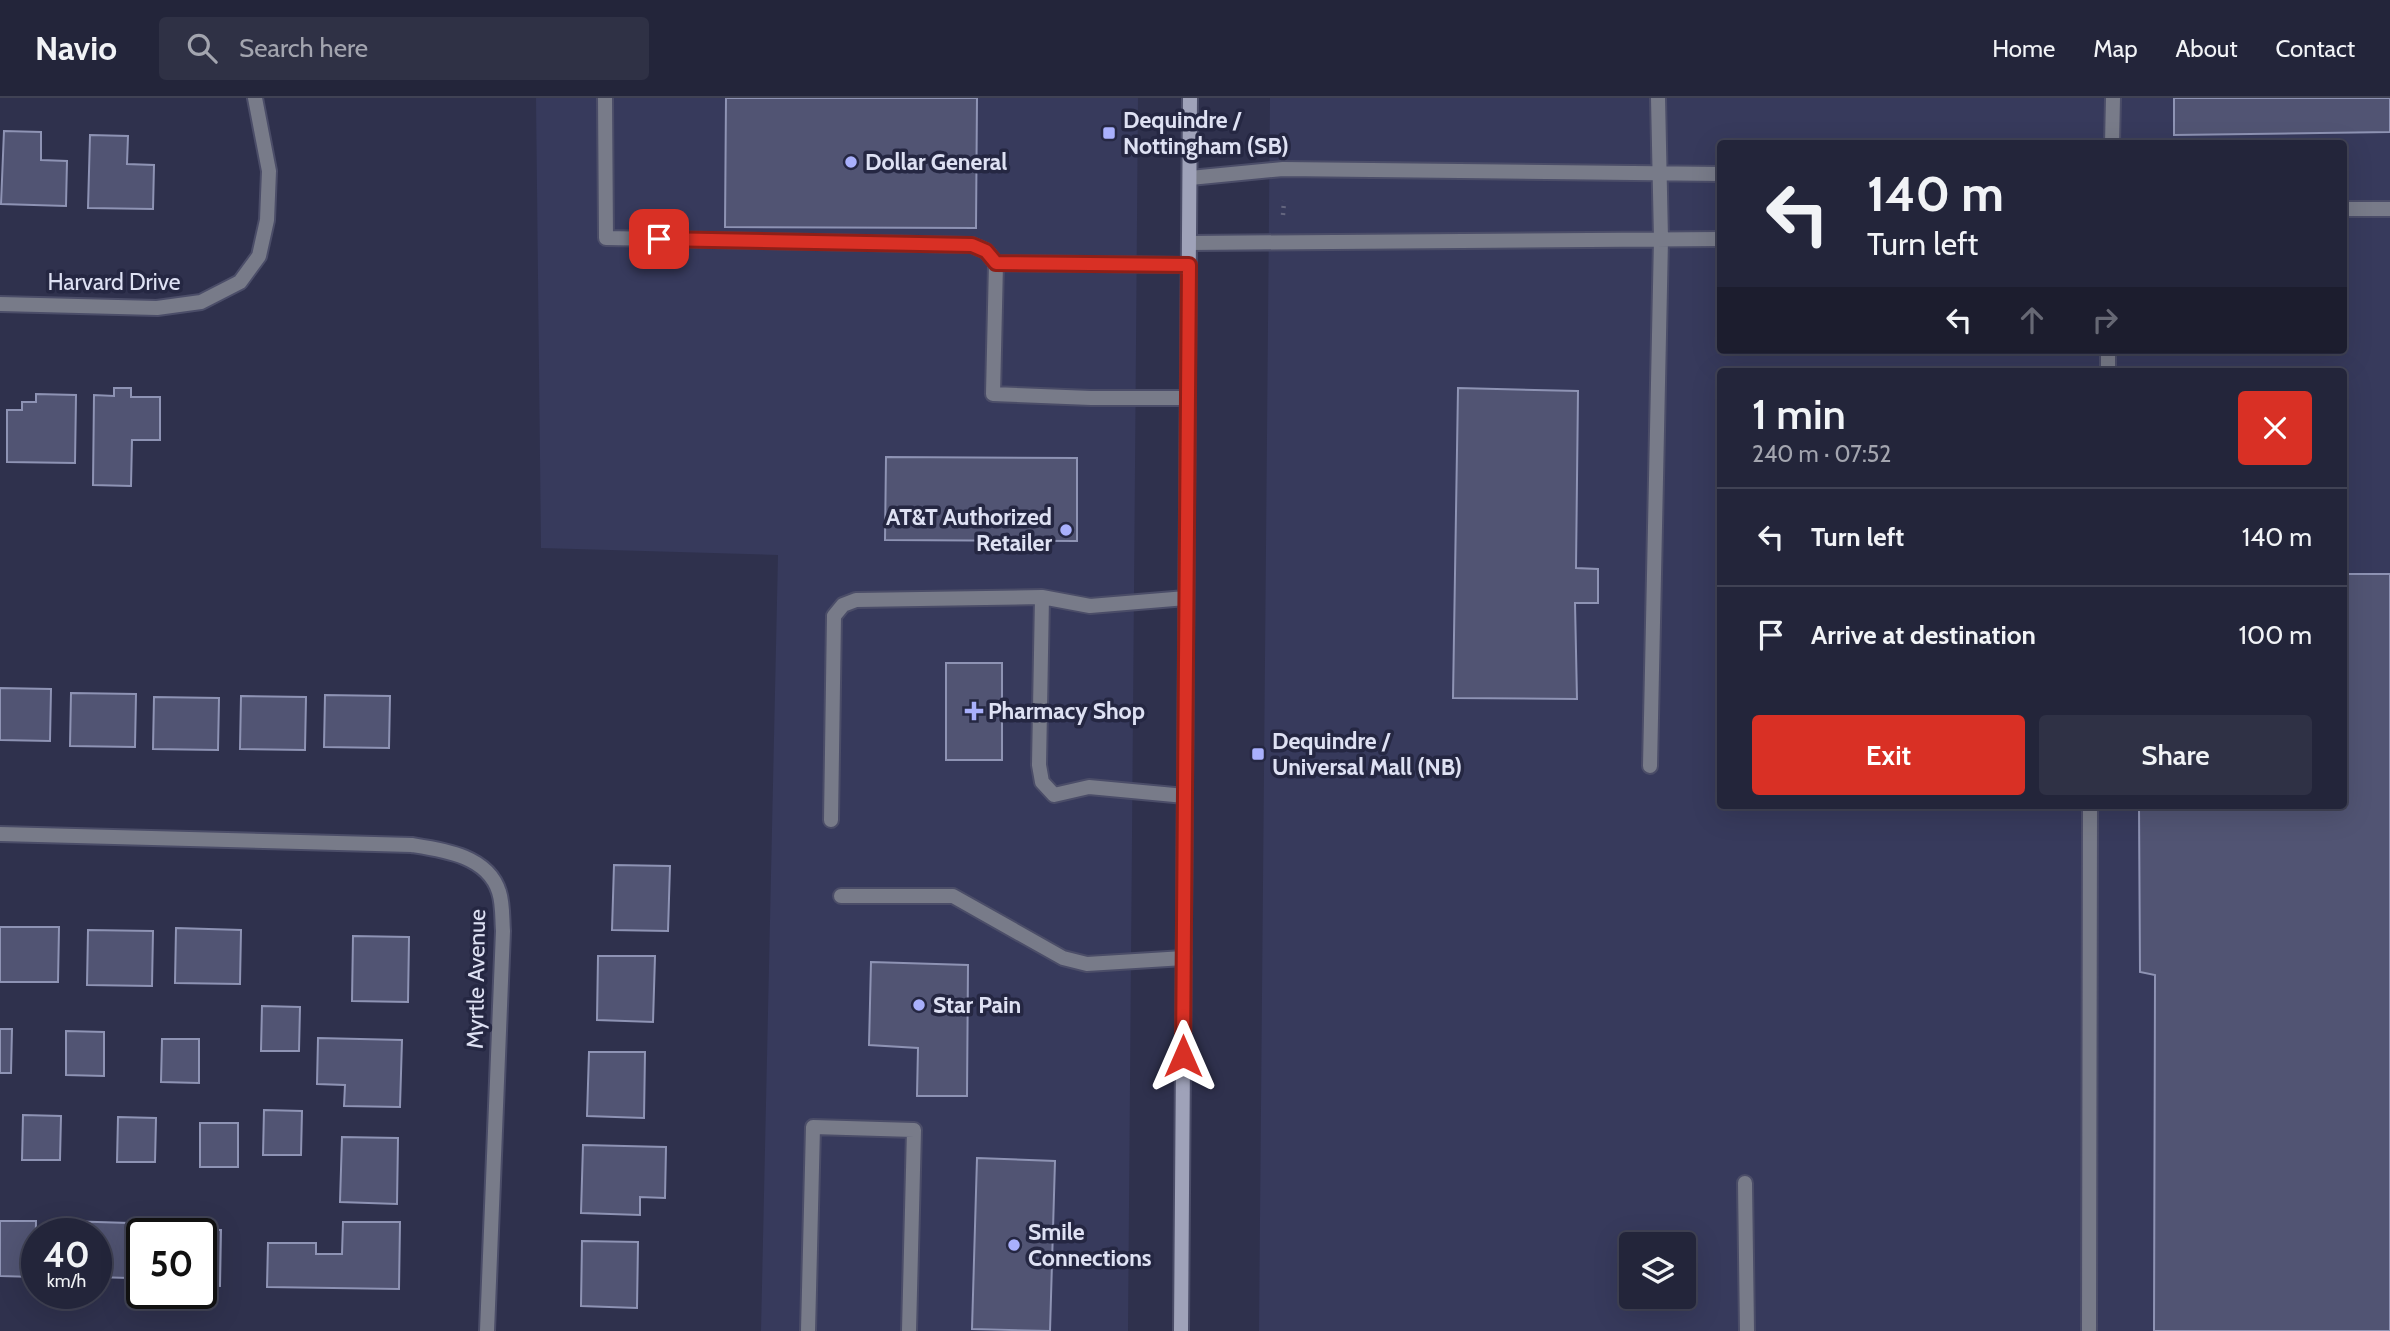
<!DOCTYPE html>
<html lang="en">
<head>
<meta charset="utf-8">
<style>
	body { margin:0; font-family:Cabin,sans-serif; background:#2f3145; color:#f1f3f6; height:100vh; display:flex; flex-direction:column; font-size:26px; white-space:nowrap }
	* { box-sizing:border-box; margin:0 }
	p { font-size:23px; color:#a3a5af }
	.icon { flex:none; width:38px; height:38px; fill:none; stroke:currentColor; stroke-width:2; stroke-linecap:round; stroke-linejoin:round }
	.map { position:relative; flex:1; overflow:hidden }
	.sheet { position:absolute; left:1717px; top:270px; width:630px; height:441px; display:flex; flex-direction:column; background:#23253a; border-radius:7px; box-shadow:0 7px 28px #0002,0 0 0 2px #404254 }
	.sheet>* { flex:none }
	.top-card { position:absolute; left:1717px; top:42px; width:630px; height:214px; border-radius:7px; box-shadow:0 7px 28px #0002,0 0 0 2px #404254; background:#23253a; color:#f1f3f6; overflow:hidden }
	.controls { position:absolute; left:1619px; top:1134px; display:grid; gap:14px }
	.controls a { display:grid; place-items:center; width:77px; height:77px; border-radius:7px; background:#23253a; box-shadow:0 7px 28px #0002,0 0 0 2px #404254; font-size:35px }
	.speed { position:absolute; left:21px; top:1120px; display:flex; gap:14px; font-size:35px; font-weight:700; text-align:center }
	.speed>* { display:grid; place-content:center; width:91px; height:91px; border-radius:50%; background:#23253a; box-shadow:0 7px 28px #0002,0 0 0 2px #404254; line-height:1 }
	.speed small { font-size:18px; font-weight:400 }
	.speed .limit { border:4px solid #111; border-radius:10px; background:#fff; color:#111 }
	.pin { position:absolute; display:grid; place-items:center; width:60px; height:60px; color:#fff; margin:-30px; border-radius:14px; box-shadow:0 4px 10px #0006 }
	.me { position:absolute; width:77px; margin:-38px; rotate:0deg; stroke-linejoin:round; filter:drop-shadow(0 0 5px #0008) }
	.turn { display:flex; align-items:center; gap:24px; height:147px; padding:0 35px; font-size:32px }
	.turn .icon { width:91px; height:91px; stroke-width:2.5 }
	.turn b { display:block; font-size:49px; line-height:60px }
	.lanes { display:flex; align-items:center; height:66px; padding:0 35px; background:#0003; justify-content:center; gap:35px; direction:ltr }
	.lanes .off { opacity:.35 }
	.round { display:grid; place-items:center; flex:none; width:74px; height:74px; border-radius:7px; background:#2f3145 }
	.summary { display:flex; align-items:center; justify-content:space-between; height:119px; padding:0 35px }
	h1 { font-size:42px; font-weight:600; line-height:52px }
	.action { display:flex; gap:14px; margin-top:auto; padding:14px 35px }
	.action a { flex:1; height:80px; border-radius:7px; background:#d93025; color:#fff; font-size:28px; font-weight:600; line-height:80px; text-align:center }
	.action a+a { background:#2f3145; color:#f1f3f6 }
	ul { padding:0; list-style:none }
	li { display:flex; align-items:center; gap:21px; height:98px; padding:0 35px; border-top:2px solid #404254 }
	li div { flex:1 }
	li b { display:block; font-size:26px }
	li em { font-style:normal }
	header { display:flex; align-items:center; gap:42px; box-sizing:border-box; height:98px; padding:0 35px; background:#23253a; border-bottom:2px solid #404254 }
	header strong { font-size:33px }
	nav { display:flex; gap:38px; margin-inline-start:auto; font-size:24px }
	.search { width:490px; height:63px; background:#2f3145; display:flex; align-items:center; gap:18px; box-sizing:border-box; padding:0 24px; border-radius:7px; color:#a3a5af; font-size:26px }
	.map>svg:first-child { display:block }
</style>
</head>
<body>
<header>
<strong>Navio</strong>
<div class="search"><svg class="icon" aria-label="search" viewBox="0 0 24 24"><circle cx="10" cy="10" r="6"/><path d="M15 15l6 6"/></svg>Search here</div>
<nav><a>Home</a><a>Map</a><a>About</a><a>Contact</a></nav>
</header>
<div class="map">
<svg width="2390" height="1233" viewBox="0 0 2390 1233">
	<rect width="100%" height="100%" fill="#2f314d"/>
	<path fill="#373a5c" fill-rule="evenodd" d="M536,0H1138L1128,1233H761L778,457L541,450Z
		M1270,0H2390V1233H1259ZM1720,46H2343V252H1720ZM1720,273H2343V707H1720ZM1631,1146H1684V1199H1631Z"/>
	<path fill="#515473" stroke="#8e93b4" stroke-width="2" d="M726,0H977L976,130L725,129Z
		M2174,0H2390V34L2174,37Z
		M4,33L41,34V62L67,63L66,108L1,106Z
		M90,37L128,38L127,66L154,67L153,111L88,110Z
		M114,290H131V299H160V342H132L131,388L93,387L94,297L114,298Z
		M1458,290L1578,293L1576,470L1598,471V505H1575L1577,601L1453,600Z
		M36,296L76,297L75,365L7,364V312H22V304H36Z
		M886,359L1077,360V443L885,442Z
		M2343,476H2390V1233H2154L2155,877L2140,874L2139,707H2343Z
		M946,565H1002V662H946Z
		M0,590L51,591L50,643L0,642Z
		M71,595L136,596L135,649L70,648Z
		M325,597L390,598L389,650L324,649Z
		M241,598L306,599L305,652L240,651Z
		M154,599L219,600L218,652L153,651Z
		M614,767L670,768L668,833L612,832Z
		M0,829H59L58,884H0Z
		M176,830L241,832L240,886L175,885Z
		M88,832L153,833L152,888L87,887Z
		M353,838L409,839L408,904L352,903Z
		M598,858H655L653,924L597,922Z
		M871,864L968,867L967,998H917L918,950L869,947Z
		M262,908L300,909L299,953H261Z
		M0,931H12L11,975H0Z
		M66,933L104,934V978L66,977Z
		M318,940L402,942L400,1009L344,1008L345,987L317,986Z
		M162,941H199V985L161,984Z
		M589,954H645L644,1020L587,1018Z
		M264,1012L302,1013L301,1057H263Z
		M23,1017L61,1018L60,1062H22Z
		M118,1019L156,1020L155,1064H117Z
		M200,1025H238V1069H200Z
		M342,1039L398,1040L397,1106L340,1104Z
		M583,1047L666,1049L665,1100L640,1099V1117L581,1115Z
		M977,1060L1055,1063L1050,1233L972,1231Z
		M0,1123H36L35,1179L0,1178Z
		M65,1123L129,1125L128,1180L96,1179V1136H64Z
		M343,1124H400L399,1191L267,1189L268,1145H316V1156H342Z
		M156,1131L221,1132L220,1188L201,1187V1136H156Z
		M582,1143L638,1144L637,1210L581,1208Z"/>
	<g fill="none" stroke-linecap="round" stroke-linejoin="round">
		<g stroke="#4b4d68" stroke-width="18">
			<path id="service" d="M605,0L606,140L972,147L986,153L996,165
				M2112,46L2113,0
				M1190,80L1283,71L1720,76
				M2343,111H2390
				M1189,145L1720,141
				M2108,273V252
				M1188,300H1091L993,296L996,165L1189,167
				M1042,499L1039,667L1042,684L1054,697L1089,689L1185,698
				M1650,668L1661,141L1658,0
				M831,722L834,518L843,507L856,502L1042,499L1090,508L1186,500
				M841,798H953L1063,860L1087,866L1184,860
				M1745,1085L1747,1233
				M808,1233L813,1029L914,1032L909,1233
				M2089,1233L2090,707"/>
		</g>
		<g stroke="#4b4d68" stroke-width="18">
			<path id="minor" d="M0,206L157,210L201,204L240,184L259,158L267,122L269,73L255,0
				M0,736L412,747C444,752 488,758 499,794C503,806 502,821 503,833L487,1233"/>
		</g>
		<g stroke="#4b4d68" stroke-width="18">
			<path id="secondary" d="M1181,1233L1190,0"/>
		</g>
		<path stroke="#64667f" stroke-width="4.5" stroke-dasharray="2 5" stroke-linecap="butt" d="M1283,117L1284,103"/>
		<use href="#service" stroke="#787b89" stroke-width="14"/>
		<use href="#minor" stroke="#787b89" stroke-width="14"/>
		<use href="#secondary" stroke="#9fa2b9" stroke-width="14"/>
	</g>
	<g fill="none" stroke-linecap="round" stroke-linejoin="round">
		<g stroke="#8d1f18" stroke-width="18">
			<path id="route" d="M659,141L972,147L986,153L996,165L1189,167L1183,958"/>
		</g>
		<use href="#route" stroke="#d93025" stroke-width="12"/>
	</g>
	<g fill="#a9b0fc" stroke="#252742" stroke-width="2.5">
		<rect x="1102" y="28" width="14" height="14" rx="3.5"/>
		<circle cx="851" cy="64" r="7"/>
		<circle cx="1066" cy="432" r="7"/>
		<path d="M970.5 602.5h7v7h7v7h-7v7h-7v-7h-7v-7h7z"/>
		<rect x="1251" y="649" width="14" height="14" rx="3.5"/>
		<circle cx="919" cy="907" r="7"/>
		<circle cx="1014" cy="1147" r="7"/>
	</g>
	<g text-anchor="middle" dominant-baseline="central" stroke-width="7" stroke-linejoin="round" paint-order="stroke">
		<g font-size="23" font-weight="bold" fill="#dee1f3" stroke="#252742" text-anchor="start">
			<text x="1123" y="22">Dequindre /<tspan x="1123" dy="26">Nottingham (SB)</tspan></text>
			<text x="865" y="64">Dollar General</text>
			<text x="1052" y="419" text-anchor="end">AT&amp;T Authorized<tspan x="1052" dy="26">Retailer</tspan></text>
			<text x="988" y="613">Pharmacy Shop</text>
			<text x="1272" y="643">Dequindre /<tspan x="1272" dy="26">Universal Mall (NB)</tspan></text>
			<text x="933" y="907">Star Pain</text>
			<text x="1028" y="1134">Smile<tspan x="1028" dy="26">Connections</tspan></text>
		</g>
		<g font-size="23" fill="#dee1f3" stroke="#252742">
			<text x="114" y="184">Harvard Drive</text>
			<text transform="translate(476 881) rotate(-89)">Myrtle Avenue</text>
		</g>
	</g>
</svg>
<div class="controls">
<a><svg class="icon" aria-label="layers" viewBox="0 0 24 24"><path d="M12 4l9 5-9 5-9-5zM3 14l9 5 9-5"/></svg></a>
</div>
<div class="speed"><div>40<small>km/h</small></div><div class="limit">50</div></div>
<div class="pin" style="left:659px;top:141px;background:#d93025"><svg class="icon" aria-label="arrive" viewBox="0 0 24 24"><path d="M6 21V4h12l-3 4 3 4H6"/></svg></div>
<svg class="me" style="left:1183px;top:958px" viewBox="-20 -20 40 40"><path d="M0-17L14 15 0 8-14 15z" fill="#d93025" stroke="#fff" stroke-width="4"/></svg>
<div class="top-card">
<div class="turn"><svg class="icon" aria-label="left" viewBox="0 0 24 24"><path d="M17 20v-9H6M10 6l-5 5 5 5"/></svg><div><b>140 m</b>Turn left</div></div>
<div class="lanes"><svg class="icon" aria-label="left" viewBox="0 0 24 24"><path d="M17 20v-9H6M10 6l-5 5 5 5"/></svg><svg class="icon off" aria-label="ahead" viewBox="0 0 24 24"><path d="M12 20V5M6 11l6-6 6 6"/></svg><svg class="icon off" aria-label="right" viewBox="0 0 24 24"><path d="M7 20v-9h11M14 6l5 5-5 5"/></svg></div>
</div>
<section class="sheet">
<div class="summary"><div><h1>1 min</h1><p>240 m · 07:52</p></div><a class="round" style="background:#d93025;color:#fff"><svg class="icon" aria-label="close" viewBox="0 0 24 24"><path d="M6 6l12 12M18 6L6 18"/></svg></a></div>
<ul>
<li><svg class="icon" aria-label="left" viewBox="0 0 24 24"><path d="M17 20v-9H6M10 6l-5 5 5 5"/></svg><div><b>Turn left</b></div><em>140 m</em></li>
<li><svg class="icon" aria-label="arrive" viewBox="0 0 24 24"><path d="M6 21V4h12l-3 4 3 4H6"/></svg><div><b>Arrive at destination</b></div><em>100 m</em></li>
</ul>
<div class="action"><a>Exit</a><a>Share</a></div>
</section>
</div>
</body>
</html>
